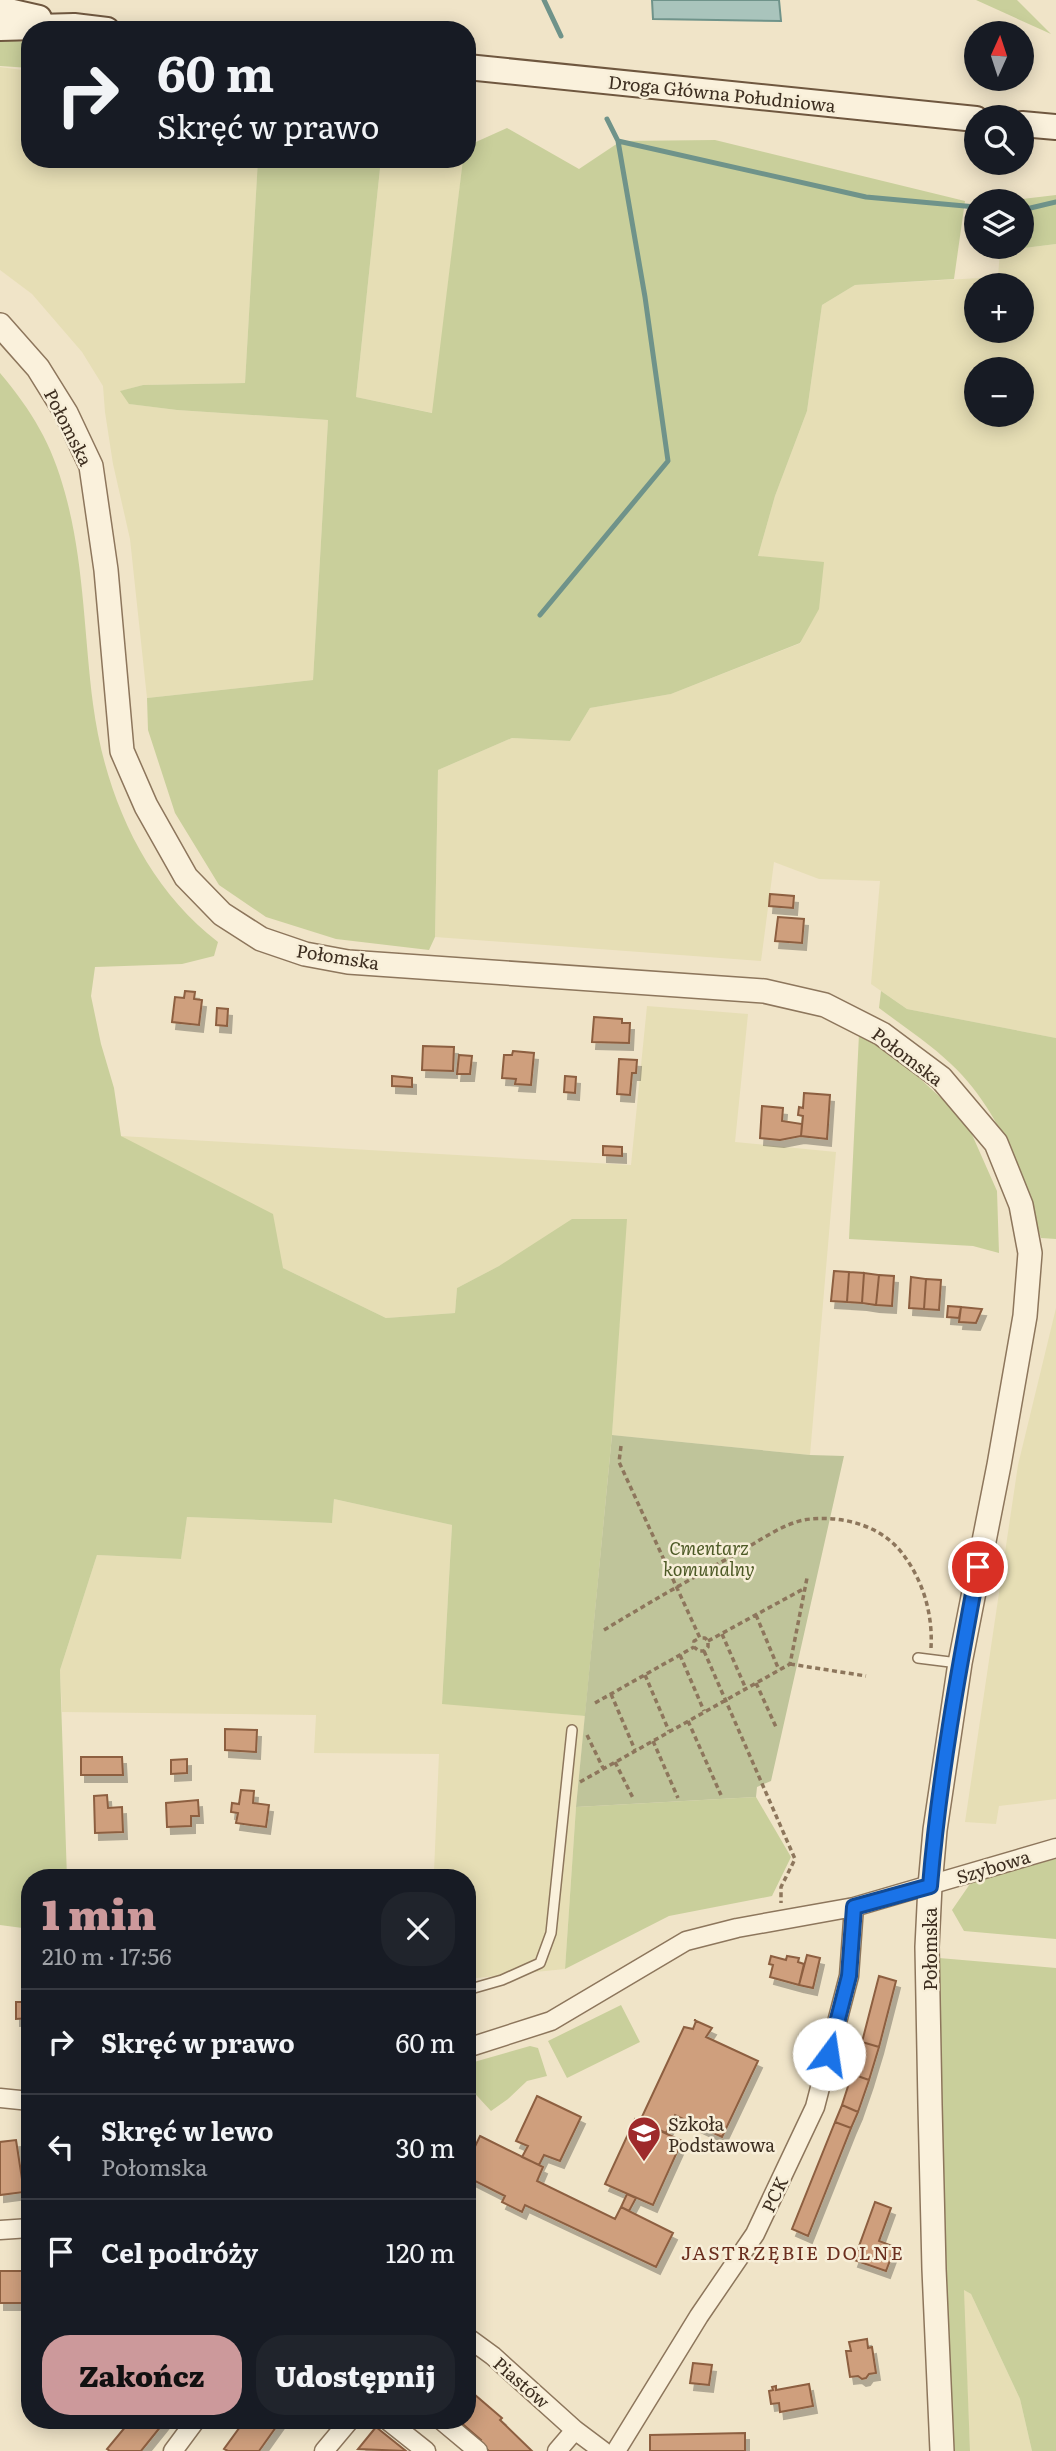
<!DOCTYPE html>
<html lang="pl">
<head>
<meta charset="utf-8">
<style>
	body { margin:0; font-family:Literata,serif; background:#20242c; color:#f1f3f6; height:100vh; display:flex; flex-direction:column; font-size:26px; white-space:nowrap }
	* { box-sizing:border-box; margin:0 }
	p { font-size:23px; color:#9ea1a6 }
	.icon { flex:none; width:38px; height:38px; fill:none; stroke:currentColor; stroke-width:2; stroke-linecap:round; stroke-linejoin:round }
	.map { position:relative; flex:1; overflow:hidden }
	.side { position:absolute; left:21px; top:1869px; width:455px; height:560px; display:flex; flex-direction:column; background:#171b24; border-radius:28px; box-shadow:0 4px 18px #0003 }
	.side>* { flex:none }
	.hud { position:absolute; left:21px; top:21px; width:455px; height:147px; border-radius:28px; box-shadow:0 4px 18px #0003; background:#171b24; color:#f1f3f6; overflow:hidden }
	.needle { width:46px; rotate:3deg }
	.fabs { position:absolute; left:964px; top:21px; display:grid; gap:14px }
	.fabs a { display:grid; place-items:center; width:70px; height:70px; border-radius:50%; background:#171b24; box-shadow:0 4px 18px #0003; font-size:35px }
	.pin { position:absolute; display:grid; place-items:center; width:60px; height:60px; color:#fff; margin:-30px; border:4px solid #fff; border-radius:50%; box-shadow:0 2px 7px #0007 }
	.me { position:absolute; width:77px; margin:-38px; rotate:14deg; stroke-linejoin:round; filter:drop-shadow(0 0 5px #0008) }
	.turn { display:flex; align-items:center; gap:24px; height:147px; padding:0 21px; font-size:32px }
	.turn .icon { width:91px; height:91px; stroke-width:2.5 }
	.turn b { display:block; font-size:49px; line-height:60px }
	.round { display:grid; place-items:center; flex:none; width:74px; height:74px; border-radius:28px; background:#20242c }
	.headline { display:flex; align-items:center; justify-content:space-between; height:119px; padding:0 21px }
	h1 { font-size:42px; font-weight:800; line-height:52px; color:#cc999b }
	.cta { display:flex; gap:14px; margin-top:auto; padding:14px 21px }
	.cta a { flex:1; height:80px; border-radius:28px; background:#cc999b; color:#111; font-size:28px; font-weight:800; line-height:80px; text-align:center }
	.cta a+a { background:#20242c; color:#f1f3f6 }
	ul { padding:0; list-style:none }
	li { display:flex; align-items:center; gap:21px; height:105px; padding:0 21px; border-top:2px solid #363941 }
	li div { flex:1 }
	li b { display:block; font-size:26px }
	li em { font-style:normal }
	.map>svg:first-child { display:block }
</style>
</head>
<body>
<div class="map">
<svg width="1056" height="2451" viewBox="0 0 1056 2451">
	<defs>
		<filter id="shadow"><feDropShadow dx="4" dy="7" stdDeviation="0" flood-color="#0004"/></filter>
	</defs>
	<rect width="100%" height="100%" fill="#f0e4c8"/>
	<path fill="#e6deb5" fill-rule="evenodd" d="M0,67L30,71V159H258L245,383L143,385L121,391L130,404L177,410L328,420L313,680L147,698L130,539L113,464L105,412L103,386L82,352L32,294L0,270Z
		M381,159H463L433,413L356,397Z
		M1056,244V1038L907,1009L871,984L880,881L819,879L774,862L761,961L435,937L438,770L512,738L570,741L590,708L671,694L801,643L758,556L775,496L807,411L822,305L855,285L998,277L1000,251ZM976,285H1022V331H976ZM976,369H1022V415H976Z
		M647,1006L748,1014L735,1142L836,1152L810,1455L612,1435L626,1219L499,1266L457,1288L455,1313L386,1318L283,1268L121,1136L631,1165Z
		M1056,1308V1799L999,1806L996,1824L965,1822L1018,1465Z
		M334,1499L452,1525L442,1703L585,1716L576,1807L565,1969L467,1979V1878H455L454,1871L434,1872L439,1754L314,1753L316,1715L62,1712L60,1670L97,1555L181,1559L187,1517L332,1523Z
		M963,2289L971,2294L1020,2399L1032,2451H970Z"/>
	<path fill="#c9cf9b" d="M976,0H1017L1051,34Z
		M0,40L30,42V68L0,66Z
		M507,128L579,169L621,141L715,140L965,201L954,279L855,285L822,305L807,411L775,496L758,556L824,562L819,609L800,643L671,694L590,708L570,741L512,738L438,770L435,937L429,950L336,939L266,917L219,885L175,813L148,730L147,698L313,680L328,420L177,410L129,404L120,391L143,385L245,383L258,159H381L356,397L432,413L463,159H467V146Z
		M1056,195V244L1000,251L999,247H1022V201H1006Z
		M0,373C32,411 52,444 65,493C84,561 84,634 93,704C105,795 144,885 218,942L214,956L182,964L95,967L91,996L101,1044L114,1088L121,1136L273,1214L283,1268L386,1318L455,1313L457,1288L499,1266L572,1219H627L612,1435L585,1716L442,1704L452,1525L334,1499L332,1523L187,1517L181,1559L97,1555L60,1670L67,1878H30V1929L0,1925Z
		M881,991L907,1009L1056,1038V1239L1041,1238C1022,1175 1000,1110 951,1064C929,1043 903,1026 879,1008Z
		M859,1034L902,1062L966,1121L997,1191L999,1253L973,1246L849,1239Z
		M756,1797L791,1857L772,1896L669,1916L565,1969L576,1807Z
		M1056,1859V1939L964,1931L952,1910L972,1881Z
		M939,1958L1056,1968V2451H1032L1020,2399L971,2294L964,2290L970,2451H952L940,2233Z
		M621,2005L640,2042L567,2078L548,2041Z
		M530,2046L538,2048L547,2076L527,2081L508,2099L491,2111L467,2085V2064Z"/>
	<path fill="#bfc49a" d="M612,1435L810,1455L844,1456L771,1781L757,1787L756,1797L576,1807Z"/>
	<path fill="#a9c4bc" stroke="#6f938a" stroke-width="2" d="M652,0H779L781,21L653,19Z"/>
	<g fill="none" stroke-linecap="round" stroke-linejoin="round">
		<path stroke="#6f938a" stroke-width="5" d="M544,0L561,36
			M618,141L866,197L976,207
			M1022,210L1056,202
			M540,615L668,461L645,297L618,141L607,119"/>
	</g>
	<path fill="#cf9f7d" stroke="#8d5f41" stroke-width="2" filter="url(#shadow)" d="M770,894L794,896L793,908L769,906Z
		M778,917L804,919L802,943L775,941Z
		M185,991L195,992L194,999L202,1000L199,1025L172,1022L175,997L184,998Z
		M217,1008L228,1009L227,1026L216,1025Z
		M594,1017L622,1019V1023H630L629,1043L592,1042Z
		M423,1046L454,1047L453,1071L422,1070Z
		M513,1051L534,1053L531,1085L515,1084L516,1079L502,1078L504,1055H512Z
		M459,1055L472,1056L470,1074H457Z
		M619,1059L637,1060L636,1073H632L630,1095L617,1094Z
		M392,1076L412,1078V1087L392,1086Z
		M565,1076L576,1077L575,1093L564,1092Z
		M804,1093L830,1095L827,1139L801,1136L803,1116L798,1115L799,1107L803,1108Z
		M762,1106L783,1108L782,1121L802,1124L801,1136L780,1140L760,1138Z
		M603,1146L622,1147V1156L603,1155Z
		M834,1271L849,1272L847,1302L831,1301Z
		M849,1272L864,1273L862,1303L847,1302Z
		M864,1273L879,1275L876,1305L862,1303Z
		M879,1275L894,1276L892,1306L876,1305Z
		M911,1277L926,1279L924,1309L909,1308Z
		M926,1279L941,1280L939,1310L924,1309Z
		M948,1306L961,1307L959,1318L947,1317Z
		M961,1307L982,1309L976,1323L959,1322Z
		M225,1729L257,1730L256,1752L225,1750Z
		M81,1757H122L123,1775H81Z
		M187,1759V1773L171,1774V1760Z
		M241,1790L254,1791L253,1803L269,1805L266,1827L236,1823L238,1813L231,1812L232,1803L239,1804Z
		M107,1795L108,1808L122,1807L123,1832L95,1833L94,1796Z
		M198,1800L199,1816H191V1826L167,1827L166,1803Z
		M807,1955L820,1958L813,1988L799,1985Z
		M771,1956L786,1960L787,1956L799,1958L798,1962L804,1964L799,1985L770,1977L773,1965L769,1964Z
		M879,1976L896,1981L879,2047L862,2042Z
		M30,1994V2018L16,2019V2002H27V1995Z
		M694,2020L712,2028L706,2037L758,2061L722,2137L675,2115L666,2133L640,2121L684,2027L693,2029L696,2021Z
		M862,2042L879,2047L869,2080L852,2074Z
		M852,2074L869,2080L858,2112L842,2105Z
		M537,2096L581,2117L560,2161L544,2155L539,2165L522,2157L528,2146L516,2141Z
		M842,2105L858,2112L851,2128L835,2122Z
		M635,2119L682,2141L653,2205L605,2184Z
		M835,2122L851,2128L808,2236L792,2229Z
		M480,2136L543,2167L537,2181L615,2219L621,2207L673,2233L656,2267L525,2205L522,2212L502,2202L505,2196L467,2177V2163Z
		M16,2140L24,2192L0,2195V2142Z
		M627,2194L636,2198L629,2211L621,2207Z
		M875,2202L891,2208L879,2241L895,2247L886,2271L854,2260Z
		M0,2271H30V2303H0Z
		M867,2339L868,2348L872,2347L876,2373L869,2374L866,2378L862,2379L858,2376L850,2377L846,2351H851L849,2342Z
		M693,2363L712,2365L709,2385L690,2383Z
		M467,2384L470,2386L467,2388L502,2418L500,2420L532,2451H489L479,2443L481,2440L458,2420H467Z
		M809,2384L813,2406L780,2412L779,2403L771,2404L769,2391L773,2390L772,2387L776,2386V2390Z
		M131,2420H166L141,2451H110L107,2449Z
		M245,2420H281L259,2451H228L224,2449Z
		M376,2427L406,2451L358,2449Z
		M745,2433V2451H650V2435Z"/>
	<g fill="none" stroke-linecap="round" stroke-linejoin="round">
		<g stroke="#8d765c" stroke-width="12">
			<path id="service" d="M918,1658L958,1663
				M467,1990L502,1980L540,1963L551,1933L572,1730"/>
		</g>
		<g stroke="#8d765c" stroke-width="21">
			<path id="minor" d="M467,2048L551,2021L686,1941L737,1928L854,1907L1056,1848
				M0,2098L30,2101
				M0,2230L30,2228
				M467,2337L493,2356L575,2430L603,2451
				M387,2420L426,2451
				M441,2420L478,2451
				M173,2451L196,2420
				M324,2451L350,2420
				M557,2451L575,2430
				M616,2451L699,2316L755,2234L815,2107L849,1976L854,1907"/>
		</g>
		<g stroke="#8d765c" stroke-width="26">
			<path id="tertiary" d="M0,325L38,368L66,413L91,466L106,570L122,751L146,806L186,877L222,914L261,939L305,954L348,962L764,991L825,1005L882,1034L941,1078L996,1143L1021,1205L1030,1253L1025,1316L999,1465L960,1663L935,1830L930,1886L927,1947L930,2105L934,2269L942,2451"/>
		</g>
		<g stroke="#6f573f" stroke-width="28">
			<path id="secondary" d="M0,9L39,18
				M0,28L74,26L107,30
				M467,67L976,119
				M1022,124L1056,127"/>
		</g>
		<path stroke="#8d765c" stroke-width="3.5" stroke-dasharray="5 3.5" stroke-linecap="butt" d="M621,1446L619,1462L700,1638H705L708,1641V1647L704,1651H699L694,1647V1641L700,1638
			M756,1615L779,1670
			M604,1630C650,1602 696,1576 743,1550C764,1538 787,1521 811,1519C845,1516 881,1526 902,1553C923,1580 933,1614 931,1648
			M722,1634L746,1689
			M708,1641L805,1588
			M704,1651L795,1859L781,1887V1903
			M680,1655L704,1711
			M790,1664L866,1676
			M645,1675L669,1731
			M756,1683L776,1727
			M611,1694L635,1750
			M595,1703L694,1647
			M688,1721L721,1795
			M587,1735L603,1768
			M653,1741L678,1798
			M615,1762L634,1800
			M580,1782L790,1664L807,1578"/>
		<use href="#service" stroke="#faf1dc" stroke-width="9"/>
		<use href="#minor" stroke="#faf1dc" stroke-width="18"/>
		<use href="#tertiary" stroke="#faf1dc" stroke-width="23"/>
		<use href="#secondary" stroke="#faf1dc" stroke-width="24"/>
	</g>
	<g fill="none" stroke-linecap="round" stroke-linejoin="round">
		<g stroke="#114b97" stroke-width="18">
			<path id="route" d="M829,2054L849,1976L854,1907L930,1886C939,1779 958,1673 978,1567"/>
		</g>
		<use href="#route" stroke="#1a73e8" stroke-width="12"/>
	</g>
	<defs>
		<g id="school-pin" transform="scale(1.75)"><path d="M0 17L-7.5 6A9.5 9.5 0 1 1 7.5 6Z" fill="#9e2a2b" stroke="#f7eed8"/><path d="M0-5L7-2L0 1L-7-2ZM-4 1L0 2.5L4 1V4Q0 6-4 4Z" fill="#fff"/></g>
	</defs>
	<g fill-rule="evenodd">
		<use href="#school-pin" x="644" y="2133"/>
	</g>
	<g text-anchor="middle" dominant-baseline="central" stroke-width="5" stroke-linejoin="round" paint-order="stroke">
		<g font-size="18" fill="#3d2e20" stroke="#f7eed8">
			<text transform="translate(722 93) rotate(6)">Droga Główna Południowa</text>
			<text transform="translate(69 427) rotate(63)">Połomska</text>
			<text transform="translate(338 956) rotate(9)">Połomska</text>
			<text transform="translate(908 1056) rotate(37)">Połomska</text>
			<text transform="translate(993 1866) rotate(-17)">Szybowa</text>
			<text transform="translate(929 1949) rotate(-90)">Połomska</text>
			<text transform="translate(774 2194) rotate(-65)">PCK</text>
			<text transform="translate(522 2382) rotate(41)">Piastów</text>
		</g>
		<g font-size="18" font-style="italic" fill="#4d5a26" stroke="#f7eed8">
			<text x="709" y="1547">Cmentarz<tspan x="709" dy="21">komunalny</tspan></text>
		</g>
		<g font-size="18" fill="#3d2e20" stroke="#f7eed8" text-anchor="start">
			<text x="668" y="2123">Szkoła<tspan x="668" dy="21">Podstawowa</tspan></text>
		</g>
		<g font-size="19" letter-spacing="2" fill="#6b2e1e" stroke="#f7eed8">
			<text x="793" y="2252">JASTRZĘBIE DOLNE</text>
		</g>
	</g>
</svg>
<div class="fabs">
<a><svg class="needle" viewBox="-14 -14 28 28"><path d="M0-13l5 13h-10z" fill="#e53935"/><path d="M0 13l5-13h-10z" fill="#9ea1a6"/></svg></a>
<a><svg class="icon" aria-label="search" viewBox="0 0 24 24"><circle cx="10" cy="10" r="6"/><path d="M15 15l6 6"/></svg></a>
<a><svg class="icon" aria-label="layers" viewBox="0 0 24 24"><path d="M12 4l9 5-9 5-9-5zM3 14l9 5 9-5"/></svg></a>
<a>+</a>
<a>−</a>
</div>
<div class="pin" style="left:978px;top:1567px;background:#d93025"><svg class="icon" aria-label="arrive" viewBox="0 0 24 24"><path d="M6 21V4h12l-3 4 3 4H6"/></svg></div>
<svg class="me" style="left:829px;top:2054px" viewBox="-20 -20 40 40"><circle r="19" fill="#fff"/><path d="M0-13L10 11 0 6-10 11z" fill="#1a73e8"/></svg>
<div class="hud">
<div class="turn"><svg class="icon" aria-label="right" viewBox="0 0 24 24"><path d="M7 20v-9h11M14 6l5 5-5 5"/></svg><div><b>60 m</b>Skręć w prawo</div></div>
</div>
<section class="side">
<div class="headline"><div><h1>1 min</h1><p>210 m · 17:56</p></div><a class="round"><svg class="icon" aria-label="close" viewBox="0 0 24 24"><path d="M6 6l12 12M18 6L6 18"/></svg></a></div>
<ul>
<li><svg class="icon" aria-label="right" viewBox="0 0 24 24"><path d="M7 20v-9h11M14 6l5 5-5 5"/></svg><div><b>Skręć w prawo</b></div><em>60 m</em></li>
<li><svg class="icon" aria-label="left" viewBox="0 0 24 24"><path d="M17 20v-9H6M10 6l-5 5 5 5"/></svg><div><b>Skręć w lewo</b><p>Połomska</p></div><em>30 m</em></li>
<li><svg class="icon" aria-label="arrive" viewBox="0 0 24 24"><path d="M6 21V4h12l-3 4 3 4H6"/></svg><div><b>Cel podróży</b></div><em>120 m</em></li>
</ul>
<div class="cta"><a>Zakończ</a><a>Udostępnij</a></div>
</section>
</div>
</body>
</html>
